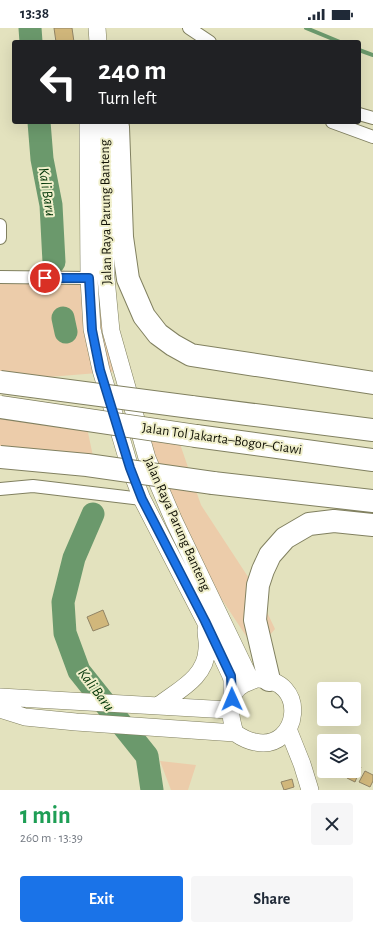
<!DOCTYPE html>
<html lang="en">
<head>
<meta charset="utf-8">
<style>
	body { margin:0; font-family:"Alegreya Sans",sans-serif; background:#f6f6f7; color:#1f2937; height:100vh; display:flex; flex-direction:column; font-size:15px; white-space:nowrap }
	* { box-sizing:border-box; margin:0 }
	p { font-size:13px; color:#747a83 }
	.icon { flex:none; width:22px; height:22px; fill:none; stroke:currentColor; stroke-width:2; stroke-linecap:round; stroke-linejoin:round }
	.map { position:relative; height:762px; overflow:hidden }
	.sheet { display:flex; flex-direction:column; background:#fff; flex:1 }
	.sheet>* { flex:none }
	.guide { position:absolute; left:12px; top:12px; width:349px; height:84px; border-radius:4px; box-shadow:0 4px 16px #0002; background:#202124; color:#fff; overflow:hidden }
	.controls { position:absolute; left:317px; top:654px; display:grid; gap:8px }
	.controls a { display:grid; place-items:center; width:44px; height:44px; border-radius:4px; background:#fff; box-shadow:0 4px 16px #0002; font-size:20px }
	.pin { position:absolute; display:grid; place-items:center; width:34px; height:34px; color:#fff; margin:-17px; border:2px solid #fff; border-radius:50%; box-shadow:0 1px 4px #0007 }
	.me { position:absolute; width:44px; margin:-22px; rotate:359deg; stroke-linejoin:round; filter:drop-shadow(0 0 3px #0008) }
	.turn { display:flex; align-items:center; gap:14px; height:84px; padding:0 20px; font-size:18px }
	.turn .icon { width:52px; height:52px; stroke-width:2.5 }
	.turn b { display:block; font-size:28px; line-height:34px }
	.round { display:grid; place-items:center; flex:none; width:42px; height:42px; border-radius:4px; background:#f6f6f7 }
	.head { display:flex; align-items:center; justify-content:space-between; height:68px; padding:0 20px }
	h1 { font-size:24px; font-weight:700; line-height:30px; color:#1e9e55 }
	.cta { display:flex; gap:8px; margin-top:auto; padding:8px 20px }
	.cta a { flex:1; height:46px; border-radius:4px; background:#1a73e8; color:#fff; font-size:16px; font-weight:700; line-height:46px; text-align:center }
	.cta a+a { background:#f6f6f7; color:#1f2937 }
	.status { display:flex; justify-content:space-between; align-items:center; height:28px; padding:0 20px; background:#fff; direction:ltr }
	.status svg { height:11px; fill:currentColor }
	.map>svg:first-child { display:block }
</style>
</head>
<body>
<div class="status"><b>13:38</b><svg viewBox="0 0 49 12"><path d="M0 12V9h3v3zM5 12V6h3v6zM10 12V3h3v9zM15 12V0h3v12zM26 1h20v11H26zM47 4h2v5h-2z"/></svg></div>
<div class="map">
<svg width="373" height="762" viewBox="0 0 373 762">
	<rect width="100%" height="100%" fill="#e3e2be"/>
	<path fill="#ecccaa" d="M0,249L106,250L122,343L0,353Z
		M0,379L85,390L95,438L0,429Z
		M143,412L180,416L201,477L256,561L275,601L256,623L162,481Z
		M160,733L196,737L188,762H171Z"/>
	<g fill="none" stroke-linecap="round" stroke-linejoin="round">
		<path stroke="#6b996c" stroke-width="4" d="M306,0L340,14
			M359,22L373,27"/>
		<path stroke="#6b996c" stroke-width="23" d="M30,0L31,14
			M39,94L42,131L51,177L54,234
			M63,290L66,304
			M93,486L74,530L63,574L65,605L79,643L147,728L152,762"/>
	</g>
	<path fill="#d1b77b" stroke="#918465" d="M54,0H72L74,14H56Z
		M103,582L109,597L93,603L87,589Z
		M354,737L361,739L355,754L347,750L350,743H354Z
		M365,743L373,747V753L370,759L359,754Z
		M292,751L294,759L284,762L281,754Z"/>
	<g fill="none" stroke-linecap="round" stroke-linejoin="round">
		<g stroke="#818060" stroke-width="14">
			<path id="street" d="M189,0L210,14
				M359,86L373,90
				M332,94L373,109
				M0,197V210
				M0,249L89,250
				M0,461L33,458L142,471"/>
		</g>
		<g stroke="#818060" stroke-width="18">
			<path id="secondary" d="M97,0L98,14
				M88,94L89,250L92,301L101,342L130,440L142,471L205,593L231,648L232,652V671
				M105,94L106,250L111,303L147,430L174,493L251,653
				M256,651C310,649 300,724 255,714C248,713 241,709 235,705C230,689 225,666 244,656C248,654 252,653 256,651Z
				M0,669L229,682
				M158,678C178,662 206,650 207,621C208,615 206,608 206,602
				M0,681L25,689L76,694L235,705
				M288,701L302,736L310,762"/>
		</g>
		<g stroke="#818060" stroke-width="24">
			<path id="highway" d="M113,94L118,99L122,209L128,251L144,288L158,306L173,317L191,327L373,355
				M191,379L373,402
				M196,408L373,432
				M213,455L373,473
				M269,652L255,592L258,557L263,542L270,527L285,510L309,496L334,493L373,497"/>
		</g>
		<use href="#street" stroke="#fff" stroke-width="12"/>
		<use href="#secondary" stroke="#fff" stroke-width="17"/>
		<use href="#highway" stroke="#fff" stroke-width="22"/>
		<g stroke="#818060" stroke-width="24" stroke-linecap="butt">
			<path id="highway-bridge" d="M0,354L191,379
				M0,379L196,408
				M0,429L87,437L213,455"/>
		</g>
		<use href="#highway-bridge" stroke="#fff" stroke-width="22"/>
	</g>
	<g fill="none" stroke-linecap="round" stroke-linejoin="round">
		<g stroke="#114b97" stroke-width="10">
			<path id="route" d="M45,250H89L92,302L100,342L130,440L142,471L205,593L231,648L232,671"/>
		</g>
		<use href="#route" stroke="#1a73e8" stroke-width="7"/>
	</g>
	<g text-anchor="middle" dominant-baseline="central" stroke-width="4" stroke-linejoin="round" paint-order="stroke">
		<g font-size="14" fill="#121206" stroke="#f0efcb">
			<text transform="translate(106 184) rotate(-91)">Jalan Raya Parung Banteng</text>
			<text transform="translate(222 411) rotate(8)">Jalan Tol Jakarta–Bogor–Ciawi</text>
			<text transform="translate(177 496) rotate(66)">Jalan Raya Parung Banteng</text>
		</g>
		<g font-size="15" font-style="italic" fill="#003507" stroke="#f0efcb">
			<text transform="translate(47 164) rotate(81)">Kali Baru</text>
			<text transform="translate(96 662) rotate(53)">Kali Baru</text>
		</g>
	</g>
</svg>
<div class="controls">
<a><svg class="icon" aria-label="search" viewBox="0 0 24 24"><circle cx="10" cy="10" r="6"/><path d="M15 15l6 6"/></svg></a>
<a><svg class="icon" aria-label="layers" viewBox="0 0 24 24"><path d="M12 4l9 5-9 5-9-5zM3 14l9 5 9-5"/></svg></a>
</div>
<div class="pin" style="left:45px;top:250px;background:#d93025"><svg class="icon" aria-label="arrive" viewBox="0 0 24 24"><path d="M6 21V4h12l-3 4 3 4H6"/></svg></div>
<svg class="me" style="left:232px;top:671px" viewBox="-20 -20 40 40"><path d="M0-17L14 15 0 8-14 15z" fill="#1a73e8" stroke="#fff" stroke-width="4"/></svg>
<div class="guide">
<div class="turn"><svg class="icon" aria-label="left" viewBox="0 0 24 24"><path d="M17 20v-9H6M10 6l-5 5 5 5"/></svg><div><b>240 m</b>Turn left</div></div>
</div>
</div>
<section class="sheet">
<div class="head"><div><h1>1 min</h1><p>260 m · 13:39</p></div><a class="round"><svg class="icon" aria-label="close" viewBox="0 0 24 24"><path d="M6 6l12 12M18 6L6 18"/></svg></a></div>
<div class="cta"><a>Exit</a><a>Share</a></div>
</section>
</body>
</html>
